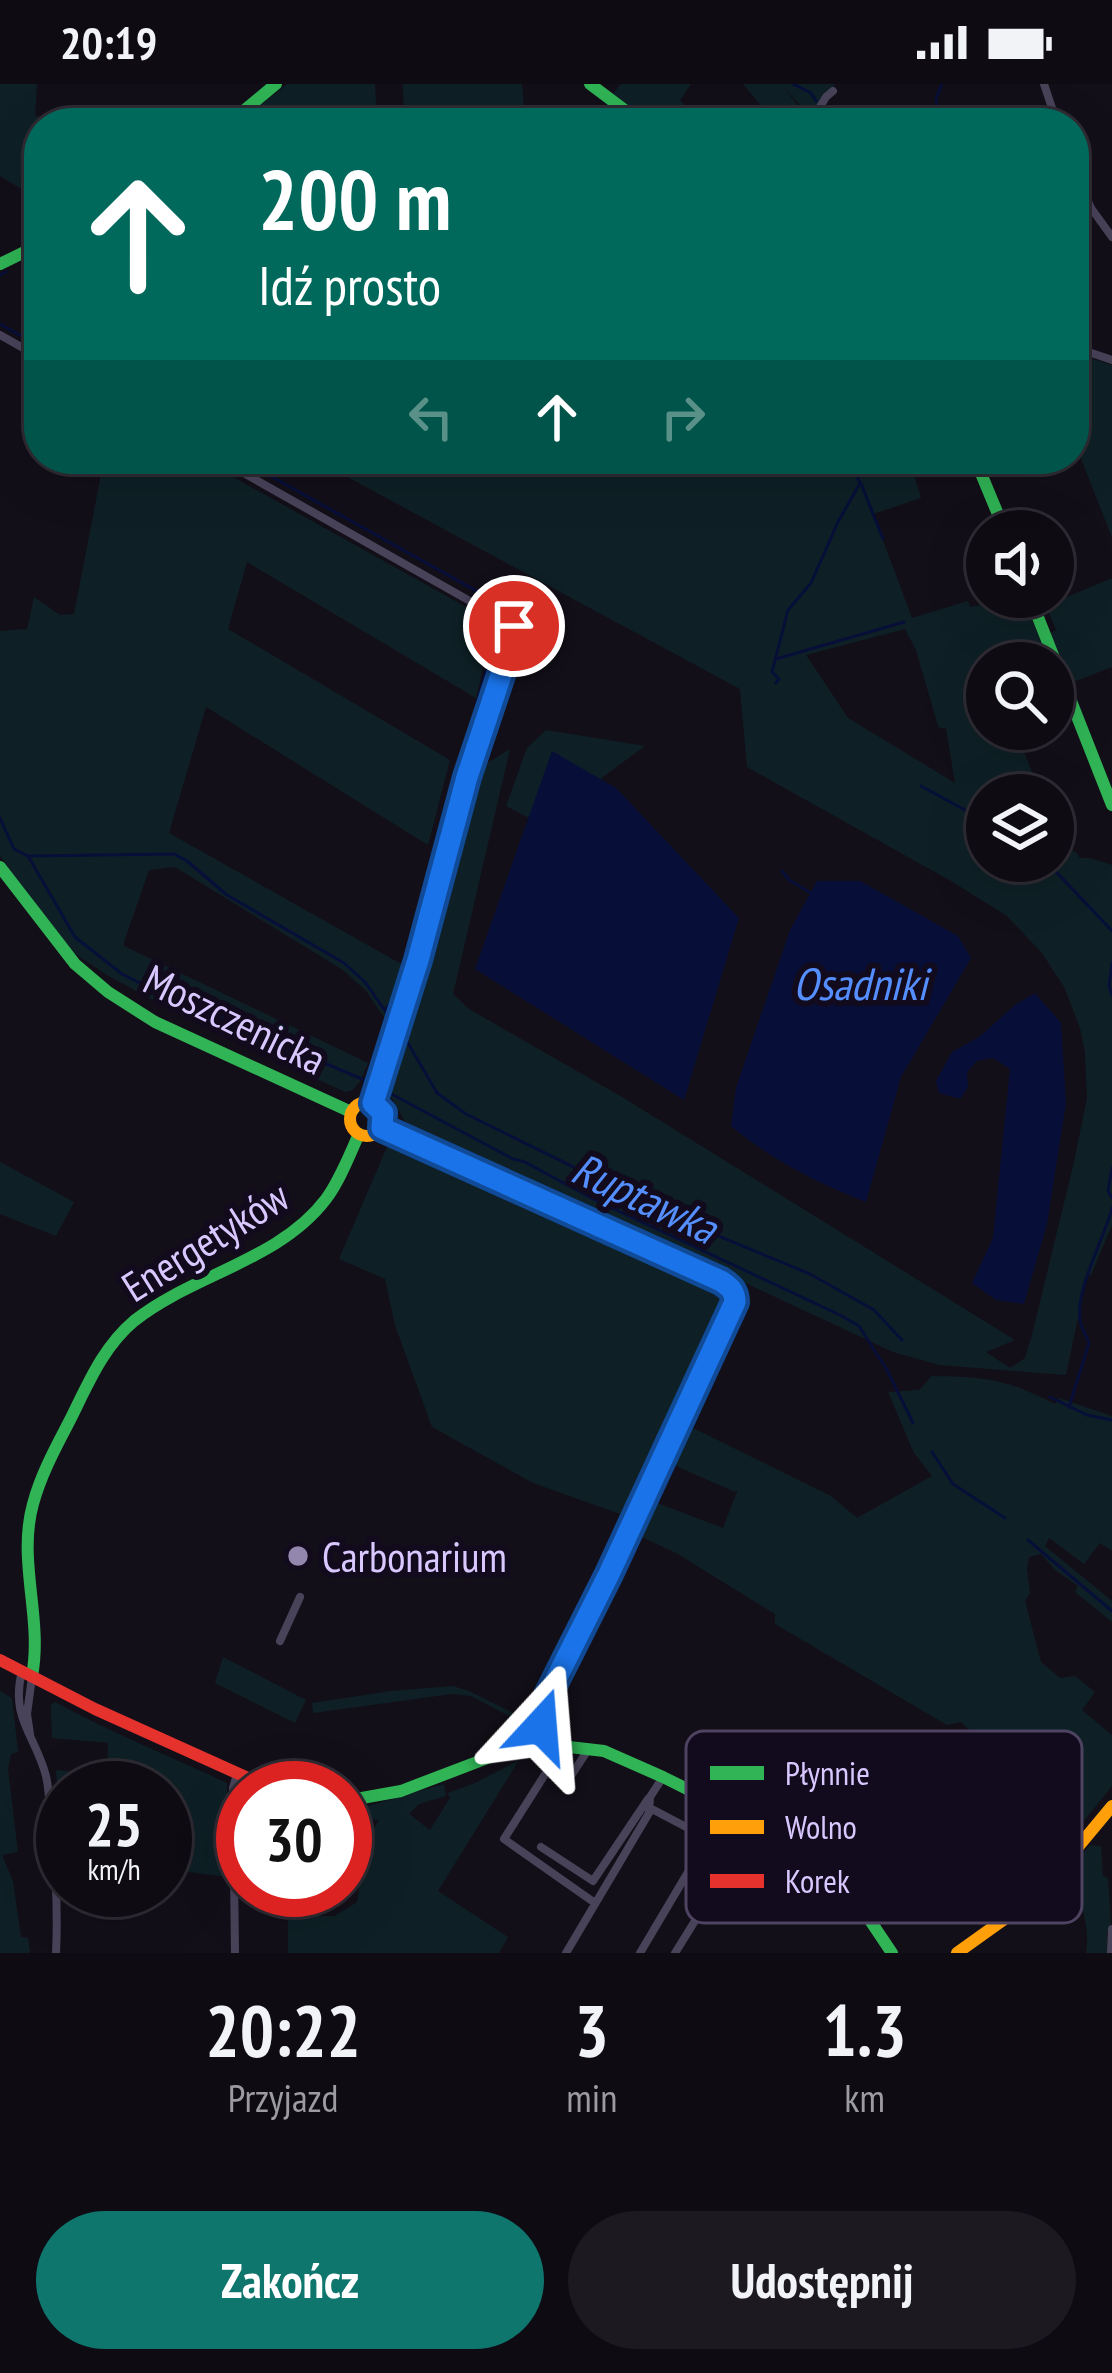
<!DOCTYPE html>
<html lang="pl">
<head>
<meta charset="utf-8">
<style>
	body { margin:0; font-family:"PT Sans Narrow",sans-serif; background:#1c1921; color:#f1f3f6; height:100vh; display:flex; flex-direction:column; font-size:45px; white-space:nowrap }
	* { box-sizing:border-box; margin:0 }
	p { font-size:39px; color:#9b9ba0 }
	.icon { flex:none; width:66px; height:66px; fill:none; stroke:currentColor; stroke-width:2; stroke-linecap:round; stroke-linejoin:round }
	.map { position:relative; height:1869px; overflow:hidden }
	.panel { display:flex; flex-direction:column; background:#0e0b13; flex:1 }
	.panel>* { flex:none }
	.hud { position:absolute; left:24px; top:24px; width:1065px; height:366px; border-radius:48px; box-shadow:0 12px 48px #0002,0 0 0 3px #2e2b33; background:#00695c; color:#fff; overflow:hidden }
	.controls { position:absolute; left:966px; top:426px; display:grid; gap:24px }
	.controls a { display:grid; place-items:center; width:108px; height:108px; border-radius:50%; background:#0e0b13; box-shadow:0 12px 48px #0002,0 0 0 3px #2e2b33; font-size:60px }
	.speed { position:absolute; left:36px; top:1677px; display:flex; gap:24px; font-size:60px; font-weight:700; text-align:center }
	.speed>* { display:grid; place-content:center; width:156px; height:156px; border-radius:50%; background:#0e0b13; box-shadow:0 12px 48px #0002,0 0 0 3px #2e2b33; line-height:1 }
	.speed small { font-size:30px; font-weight:400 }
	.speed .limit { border:18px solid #d22; background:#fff; color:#111 }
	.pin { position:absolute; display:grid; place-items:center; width:102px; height:102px; color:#fff; margin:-51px; border:6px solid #fff; border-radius:50%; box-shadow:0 3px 12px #0007 }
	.me { position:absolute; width:132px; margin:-66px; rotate:19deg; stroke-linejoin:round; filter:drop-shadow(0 0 9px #0008) }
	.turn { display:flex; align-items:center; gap:42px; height:252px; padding:0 36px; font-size:54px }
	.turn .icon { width:156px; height:156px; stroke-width:2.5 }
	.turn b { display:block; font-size:84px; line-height:102px }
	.lanes { display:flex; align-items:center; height:114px; padding:0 36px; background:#0003; justify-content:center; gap:60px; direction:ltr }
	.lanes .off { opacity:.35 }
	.eta { display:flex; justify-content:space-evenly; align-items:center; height:204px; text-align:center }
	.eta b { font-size:72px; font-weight:800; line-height:84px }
	.primary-button { display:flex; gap:24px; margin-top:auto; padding:24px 36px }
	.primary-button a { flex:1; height:138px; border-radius:72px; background:#0f766e; color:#fff; font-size:48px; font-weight:800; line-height:138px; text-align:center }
	.primary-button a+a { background:#1c1921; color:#f1f3f6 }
	.status { display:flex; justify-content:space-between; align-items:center; height:84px; padding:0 60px; background:#0e0b13; direction:ltr }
	.status svg { height:33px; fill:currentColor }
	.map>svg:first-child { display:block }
</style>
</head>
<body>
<div class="status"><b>20:19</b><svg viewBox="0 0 49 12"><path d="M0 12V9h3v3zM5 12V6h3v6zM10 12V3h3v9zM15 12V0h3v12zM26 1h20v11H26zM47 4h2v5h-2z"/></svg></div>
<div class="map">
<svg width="1112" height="1869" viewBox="0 0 1112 1869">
	<rect width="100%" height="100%" fill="#130f19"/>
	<path fill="#0e2026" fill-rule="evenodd" d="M0,0H37L35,32L78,38L39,39V112L30,110L0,92Z
		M287,0H375L377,39H280L257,24Z
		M403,0H522L525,39H404Z
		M621,0H691L680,17L709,39H651L613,10Z
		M743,0H835L821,19L813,35L783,3L812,39H776Z
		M1074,269L1112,281V453L1074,357Z
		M104,375H201L484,533L493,544L476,614L247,478L228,545L450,676L428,761L206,623L169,749L403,881L386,936L366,907L343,886L175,783L149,786L124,858V862L368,979L361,996L353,1006L345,1008L195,939L107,891L71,867L51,844L0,772V547L27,545L34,513L60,531L74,530Z
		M314,375H909L921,414L873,430L912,534L968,517L970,523L1022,513L1050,579H987V645H1015L1041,711H987V777H1053V738L1068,765L1077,769L1080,774H1090L1112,781V1141L1091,1191H1087L1066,1291L939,1281L893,1268L407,1041L389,1009L481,683L510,665L453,910L469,925L622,1013L1015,1256L986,1268L1010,1284L1025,1274L1032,1251L1074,1078L1087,1014L1085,968L1080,944L1064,903L1042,869L1007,832L951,797L747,683L740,605ZM905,545L916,566L938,642L940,644H946L955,699L848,634L806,571Z
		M1112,494V583L1068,600L1049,550L1056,546L1046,522Z
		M546,646L645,662L599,696L531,735L506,722L527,664Z
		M389,1058L722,1206L725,1216L673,1328L634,1435L533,1399L432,1343L395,1241L385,1195L339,1175Z
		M0,1078L74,1118L56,1152L0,1130Z
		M932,1292C986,1293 1006,1295 1055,1320L1059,1314L1112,1332V1467L1100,1459L1084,1480L1049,1454L1045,1462L1112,1517V1538L1075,1508L1078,1502L1055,1486L1041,1470L1029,1473L1027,1485L1030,1509L1025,1517L1041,1578L1060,1594L1075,1592L1095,1608L1082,1626L1112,1651V1702L1063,1763L1033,1708L961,1638L947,1641L775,1540V1530L676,1469L631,1448L649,1416L723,1444L738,1405L735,1408L667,1378L685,1340L831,1412L857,1434L932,1392L914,1369L888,1308L919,1306Z
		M223,1573L306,1616L295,1639L215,1599Z
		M453,1602L469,1607L528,1636L526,1641L471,1612L452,1610L313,1629L312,1619L391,1607Z
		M0,1607L12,1614L18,1668L11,1670L8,1685L18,1768L2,1771L13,1797L21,1853L28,1854L30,1869H0Z
		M55,1618C111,1649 170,1672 227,1699L228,1793L165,1785V1704H63V1768L56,1686L107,1691L108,1659L52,1654L51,1621Z
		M519,1676L438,1807L508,1853L499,1869H288V1832H334L357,1818L359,1805L345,1793V1766L347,1770L363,1762L379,1736L345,1734V1724L358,1725L444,1700L446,1712L419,1720L409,1730L430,1746L450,1714L448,1709L475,1699Z
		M1090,1761L1101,1762L1103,1792L1108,1794L1111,1840L1107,1849V1869H1086C1091,1841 1079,1813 1068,1787Z"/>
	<path fill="#070f38" d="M552,667L616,704L739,834L684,1016L475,885Z
		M817,797H860L958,852L971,874L901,993L866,1118C817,1099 772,1076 731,1042L736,1004L790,846Z
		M1035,909L1061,939L1066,1019L1047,1140L1024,1220L996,1216L972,1199L993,1154L1010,985L993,974L977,977L967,988L968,1003L960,1015L939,1009L936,997L952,968L979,953L1015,921Z"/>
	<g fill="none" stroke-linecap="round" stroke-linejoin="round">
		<path stroke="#070f38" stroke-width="3" d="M793,0L811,9L816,17
			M826,23L836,30L840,39
			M939,39L936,14L942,0
			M0,191L6,188
			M0,240L39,262
			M240,375L541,543
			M847,375L862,402L883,455
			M776,575L904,538
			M776,599L779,595L772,588L788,526L811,499L838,438L859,401
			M460,684L490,571L501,546L496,539
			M921,702L987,738
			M0,734L14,765L28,772L174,770L187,777L227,811L344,879L365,898L388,931
			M437,767L457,697
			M28,772L75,853L122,890L160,909L369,998L513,1075L525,1078L595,1116L840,1231L859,1242L887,1286L913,1339
			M1046,777L1112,847
			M782,787L789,796L811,809
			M421,822L435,778
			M409,865L418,835
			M1112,879L1109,902L1112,911
			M385,926L394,915L406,875
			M405,954L437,1009L466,1030L685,1138L810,1190L874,1226L902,1256
			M1112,1084L1108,1107L1112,1114
			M1050,1313L1087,1331L1112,1336
			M1069,1323L1089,1259C1087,1253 1083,1247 1081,1240C1072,1212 1105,1153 1112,1124
			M932,1368L953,1400L1005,1434
			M1028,1456L1112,1527"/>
		<path stroke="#49435a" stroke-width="8" d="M1044,0L1057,39
			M821,39L818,26L826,13L833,7
			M1074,88L1091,124L1112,153
			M0,251L39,273
			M1074,263L1112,276
			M219,375L514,542V552L467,693L413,891L372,1019
			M382,1044L721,1197L733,1207V1223L609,1490L549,1609L541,1633L543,1660
			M280,1557L300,1513
			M22,1587C10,1635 35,1650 46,1692C50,1710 50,1730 52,1748C56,1789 58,1828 56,1869
			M30,1650L27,1630L32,1593
			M589,1664L569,1695L549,1684L504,1755L595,1819
			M650,1724L688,1744L759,1790
			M541,1763L593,1797L648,1715
			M849,1805L858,1800L871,1777
			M235,1869L233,1704L237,1690
			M566,1869L649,1729L650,1713L663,1693
			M640,1869L707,1756
			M675,1869L734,1774
			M1111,1869L1112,1845"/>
		<path stroke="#30b455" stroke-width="12" d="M590,0L642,39
			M229,39L276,0
			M0,180L39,161
			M975,375L1005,447
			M1030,513L1112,721
			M0,783L75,880L108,908L155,938L349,1027L353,1026
			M32,1592C43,1534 17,1477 33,1420C41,1390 56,1363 70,1336C88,1300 103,1263 134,1237C193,1190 279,1177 326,1115C340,1096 349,1072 359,1050
			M345,1717L401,1707L498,1670L543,1660L604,1667L663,1693L809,1766L849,1805L892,1869"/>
		<path stroke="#ff9f0a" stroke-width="12" d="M350 1035a17 17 0 1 1 34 0a17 17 0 1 1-34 0Z
			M957,1869L1038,1811L1112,1722"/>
		<path stroke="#e5322d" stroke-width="12" d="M0,1576L95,1625L270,1704"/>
	</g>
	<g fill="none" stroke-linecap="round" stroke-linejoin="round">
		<g stroke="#114b97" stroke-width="30">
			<path id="route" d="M514,542V552L467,693L418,876L373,1019L383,1029L382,1044L721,1197C730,1203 735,1207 735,1218L609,1490L549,1609L542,1629L541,1642"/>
		</g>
		<use href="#route" stroke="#1a73e8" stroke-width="21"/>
	</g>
	<circle fill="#9487ae" stroke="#120b1d" stroke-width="4.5" cx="298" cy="1472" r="12"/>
	<g text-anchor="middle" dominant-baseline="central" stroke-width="12" stroke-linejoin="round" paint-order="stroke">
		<g font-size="42" fill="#d9c7ff" stroke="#120b1d">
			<text transform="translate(235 935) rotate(26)">Moszczenicka</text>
			<text transform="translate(205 1157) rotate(-32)">Energetyków</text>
		</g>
		<g font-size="42" fill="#d9c7ff" stroke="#120b1d" text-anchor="start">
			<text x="322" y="1472">Carbonarium</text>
		</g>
		<g font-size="45" font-style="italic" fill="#558eff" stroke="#120b1d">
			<text x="860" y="899">Osadniki</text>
			<text transform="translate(645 1113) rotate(25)">Ruptawka</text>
		</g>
	</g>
	<rect x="686" y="1647" width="396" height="192" rx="18" fill="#120b1d" stroke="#4e4361" stroke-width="3"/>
	<rect x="710" y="1682" width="54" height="14" fill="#30b455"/>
	<rect x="710" y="1736" width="54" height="14" fill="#ff9f0a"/>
	<rect x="710" y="1790" width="54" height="14" fill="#e5322d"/>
	<g font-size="33" fill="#d9c7ff">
		<text x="785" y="1701">Płynnie</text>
		<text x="785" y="1755">Wolno</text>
		<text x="785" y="1809">Korek</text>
	</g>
</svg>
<div class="controls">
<a><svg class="icon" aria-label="sound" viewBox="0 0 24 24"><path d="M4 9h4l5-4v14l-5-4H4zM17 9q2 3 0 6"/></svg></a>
<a><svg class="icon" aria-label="search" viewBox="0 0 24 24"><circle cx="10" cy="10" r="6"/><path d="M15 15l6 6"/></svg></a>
<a><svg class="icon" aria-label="layers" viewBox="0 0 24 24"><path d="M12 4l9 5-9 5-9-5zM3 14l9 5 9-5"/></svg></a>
</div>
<div class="speed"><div>25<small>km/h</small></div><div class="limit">30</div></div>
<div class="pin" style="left:514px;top:542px;background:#d93025"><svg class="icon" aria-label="arrive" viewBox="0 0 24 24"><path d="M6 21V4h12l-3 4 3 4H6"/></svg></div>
<svg class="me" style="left:541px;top:1642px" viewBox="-20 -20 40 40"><path d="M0-17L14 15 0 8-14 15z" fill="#1a73e8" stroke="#fff" stroke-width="4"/></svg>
<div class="hud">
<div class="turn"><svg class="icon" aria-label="ahead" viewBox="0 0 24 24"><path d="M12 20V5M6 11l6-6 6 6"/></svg><div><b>200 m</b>Idź prosto</div></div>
<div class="lanes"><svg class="icon off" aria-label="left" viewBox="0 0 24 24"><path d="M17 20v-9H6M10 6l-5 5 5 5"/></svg><svg class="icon" aria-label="ahead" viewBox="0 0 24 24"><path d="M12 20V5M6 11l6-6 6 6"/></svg><svg class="icon off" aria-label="right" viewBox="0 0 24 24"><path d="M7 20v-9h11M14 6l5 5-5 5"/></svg></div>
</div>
</div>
<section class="panel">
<div class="eta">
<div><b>20:22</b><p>Przyjazd</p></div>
<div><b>3</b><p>min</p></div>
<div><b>1.3</b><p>km</p></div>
</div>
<div class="primary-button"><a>Zakończ</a><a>Udostępnij</a></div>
</section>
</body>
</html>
